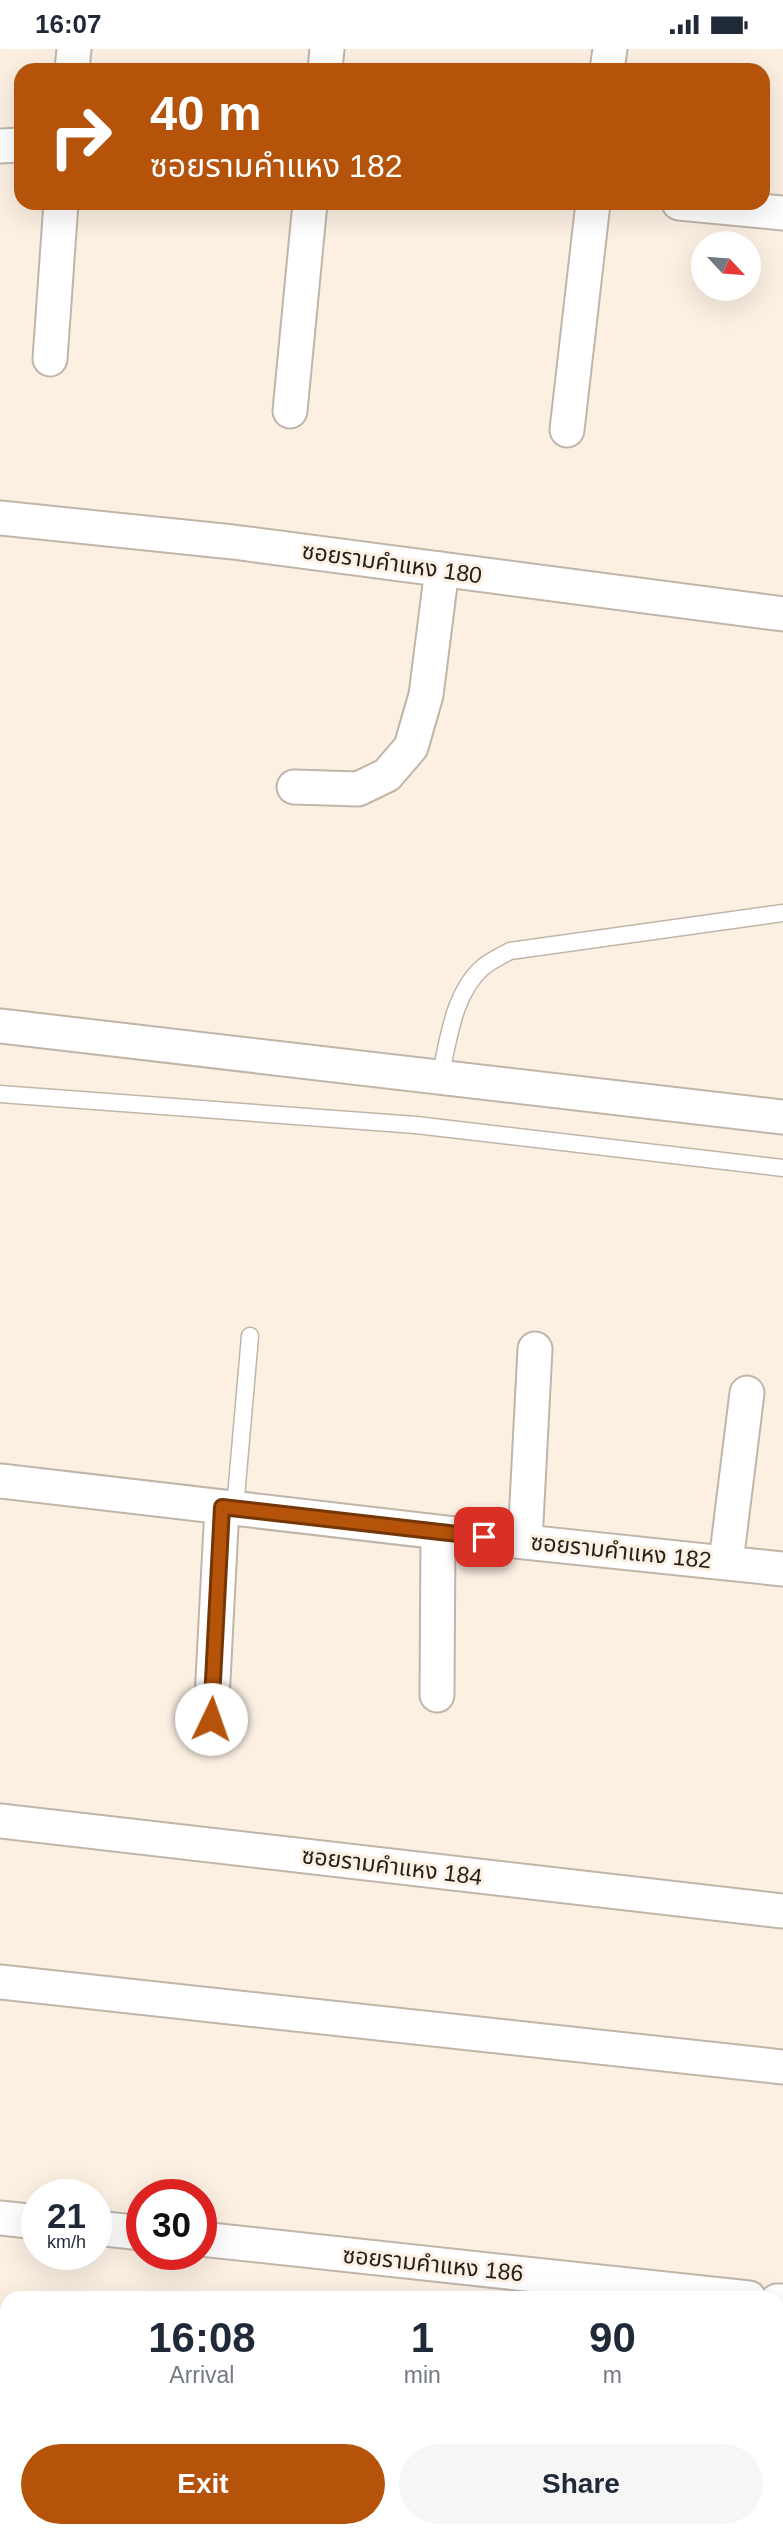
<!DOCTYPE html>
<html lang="en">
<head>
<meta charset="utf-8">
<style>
	body { margin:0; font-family:Arial,"Noto Sans Thai",sans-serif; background:#f6f6f7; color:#1f2937; height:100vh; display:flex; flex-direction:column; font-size:26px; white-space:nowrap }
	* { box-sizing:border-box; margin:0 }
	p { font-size:23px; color:#747a83 }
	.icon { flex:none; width:38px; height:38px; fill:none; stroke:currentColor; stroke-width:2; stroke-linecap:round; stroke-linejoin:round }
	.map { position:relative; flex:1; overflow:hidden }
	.sheet { position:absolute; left:0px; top:2242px; width:784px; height:247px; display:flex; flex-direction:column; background:#fff; border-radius:21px 21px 0 0; box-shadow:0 7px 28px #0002 }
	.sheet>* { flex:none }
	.guide { position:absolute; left:14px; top:14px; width:756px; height:147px; border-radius:21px; box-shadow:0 7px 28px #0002; background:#b45309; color:#fff; overflow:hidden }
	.needle { width:46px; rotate:116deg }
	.tools { position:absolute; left:691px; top:182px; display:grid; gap:14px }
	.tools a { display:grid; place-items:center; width:70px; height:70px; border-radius:50%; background:#fff; box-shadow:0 7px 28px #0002; font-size:35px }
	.speed { position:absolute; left:21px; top:2130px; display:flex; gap:14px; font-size:35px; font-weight:700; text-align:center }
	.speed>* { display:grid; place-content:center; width:91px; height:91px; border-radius:50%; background:#fff; box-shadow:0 7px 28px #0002; line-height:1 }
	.speed small { font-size:18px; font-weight:400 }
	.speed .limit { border:10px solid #d22; background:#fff; color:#111 }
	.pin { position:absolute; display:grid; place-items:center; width:60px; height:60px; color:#fff; margin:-30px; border-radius:14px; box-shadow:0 4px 10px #0006 }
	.me { position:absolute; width:77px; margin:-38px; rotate:3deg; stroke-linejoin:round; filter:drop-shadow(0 0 5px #0008) }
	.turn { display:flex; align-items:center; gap:24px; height:147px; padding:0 21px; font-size:32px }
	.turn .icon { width:91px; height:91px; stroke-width:2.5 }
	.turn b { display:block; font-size:49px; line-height:60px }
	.eta { display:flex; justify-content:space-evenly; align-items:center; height:119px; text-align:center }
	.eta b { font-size:42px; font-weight:600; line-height:49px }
	.cta { display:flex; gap:14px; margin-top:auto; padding:14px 21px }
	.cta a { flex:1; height:80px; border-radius:42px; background:#b45309; color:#fff; font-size:28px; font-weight:600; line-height:80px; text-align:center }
	.cta a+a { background:#f6f6f7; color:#1f2937 }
	.status { display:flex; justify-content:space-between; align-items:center; height:49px; padding:0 35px; background:#fff; direction:ltr }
	.status svg { height:19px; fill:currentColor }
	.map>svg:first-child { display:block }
</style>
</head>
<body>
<div class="status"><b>16:07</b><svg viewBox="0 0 49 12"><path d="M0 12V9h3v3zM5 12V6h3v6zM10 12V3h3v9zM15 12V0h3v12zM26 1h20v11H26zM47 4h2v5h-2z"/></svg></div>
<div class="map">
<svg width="783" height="2488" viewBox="0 0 783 2488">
	<rect width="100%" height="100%" fill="#fcf0e3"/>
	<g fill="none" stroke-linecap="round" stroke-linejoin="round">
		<g stroke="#c0b5a9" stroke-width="19">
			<path id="service" d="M440,1029C448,993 453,945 482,919C490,912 501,907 510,902L783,864
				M0,1045L416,1076L783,1119
				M235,1459L250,1287"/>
		</g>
		<g stroke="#c0b5a9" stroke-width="37">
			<path id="minor" d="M72,21L74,0
				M325,21L327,0
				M607,21L610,0
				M0,97L21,96
				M679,154L783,164
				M50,310L61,154
				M290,362L310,154
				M567,381L593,154
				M0,469L233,493L783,565
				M294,738L358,740L387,726L411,698L426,646L442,520
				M0,977L783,1068
				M0,1432L525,1493L783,1520
				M525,1493L535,1300
				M726,1513L747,1344
				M437,1646L438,1483
				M211,1669L222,1458
				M0,1772L783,1862
				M0,1933L783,2018
				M0,2169L37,2173
				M96,2179L142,2184
				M201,2190L749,2249
				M777,2252H783
				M0,2311L7,2312
				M777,2385H783"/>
		</g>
		<use href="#service" stroke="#fff" stroke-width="16"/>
		<use href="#minor" stroke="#fff" stroke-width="33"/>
	</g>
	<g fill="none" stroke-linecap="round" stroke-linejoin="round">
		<g stroke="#753606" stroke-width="18">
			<path id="route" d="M211,1670L222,1458L484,1488"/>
		</g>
		<use href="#route" stroke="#b45309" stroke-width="12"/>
	</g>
	<g text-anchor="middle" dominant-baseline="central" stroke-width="6" stroke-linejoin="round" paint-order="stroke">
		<g font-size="23" fill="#231f1b" stroke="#fcf0e3">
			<text transform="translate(392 514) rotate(8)">ซอยรามคำแหง 180</text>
			<text transform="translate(621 1502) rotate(6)">ซอยรามคำแหง 182</text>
			<text transform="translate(392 1817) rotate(7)">ซอยรามคำแหง 184</text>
			<text transform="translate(433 2215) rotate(6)">ซอยรามคำแหง 186</text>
		</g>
	</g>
</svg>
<div class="tools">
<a><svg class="needle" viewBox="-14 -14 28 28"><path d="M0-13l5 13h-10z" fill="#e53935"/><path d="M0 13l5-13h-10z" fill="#747a83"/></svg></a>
</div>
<div class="speed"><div>21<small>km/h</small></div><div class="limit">30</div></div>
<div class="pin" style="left:484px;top:1488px;background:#d93025"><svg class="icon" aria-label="arrive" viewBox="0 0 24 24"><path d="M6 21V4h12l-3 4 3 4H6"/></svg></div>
<svg class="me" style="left:211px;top:1670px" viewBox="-20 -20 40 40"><circle r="19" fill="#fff"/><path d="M0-13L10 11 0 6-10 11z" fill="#b45309"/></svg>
<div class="guide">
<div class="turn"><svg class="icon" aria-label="right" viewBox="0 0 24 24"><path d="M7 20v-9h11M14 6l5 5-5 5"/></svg><div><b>40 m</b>ซอยรามคำแหง 182</div></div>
</div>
<section class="sheet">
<div class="eta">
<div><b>16:08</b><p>Arrival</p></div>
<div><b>1</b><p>min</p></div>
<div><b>90</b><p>m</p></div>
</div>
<div class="cta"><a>Exit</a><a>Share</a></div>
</section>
</div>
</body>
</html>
